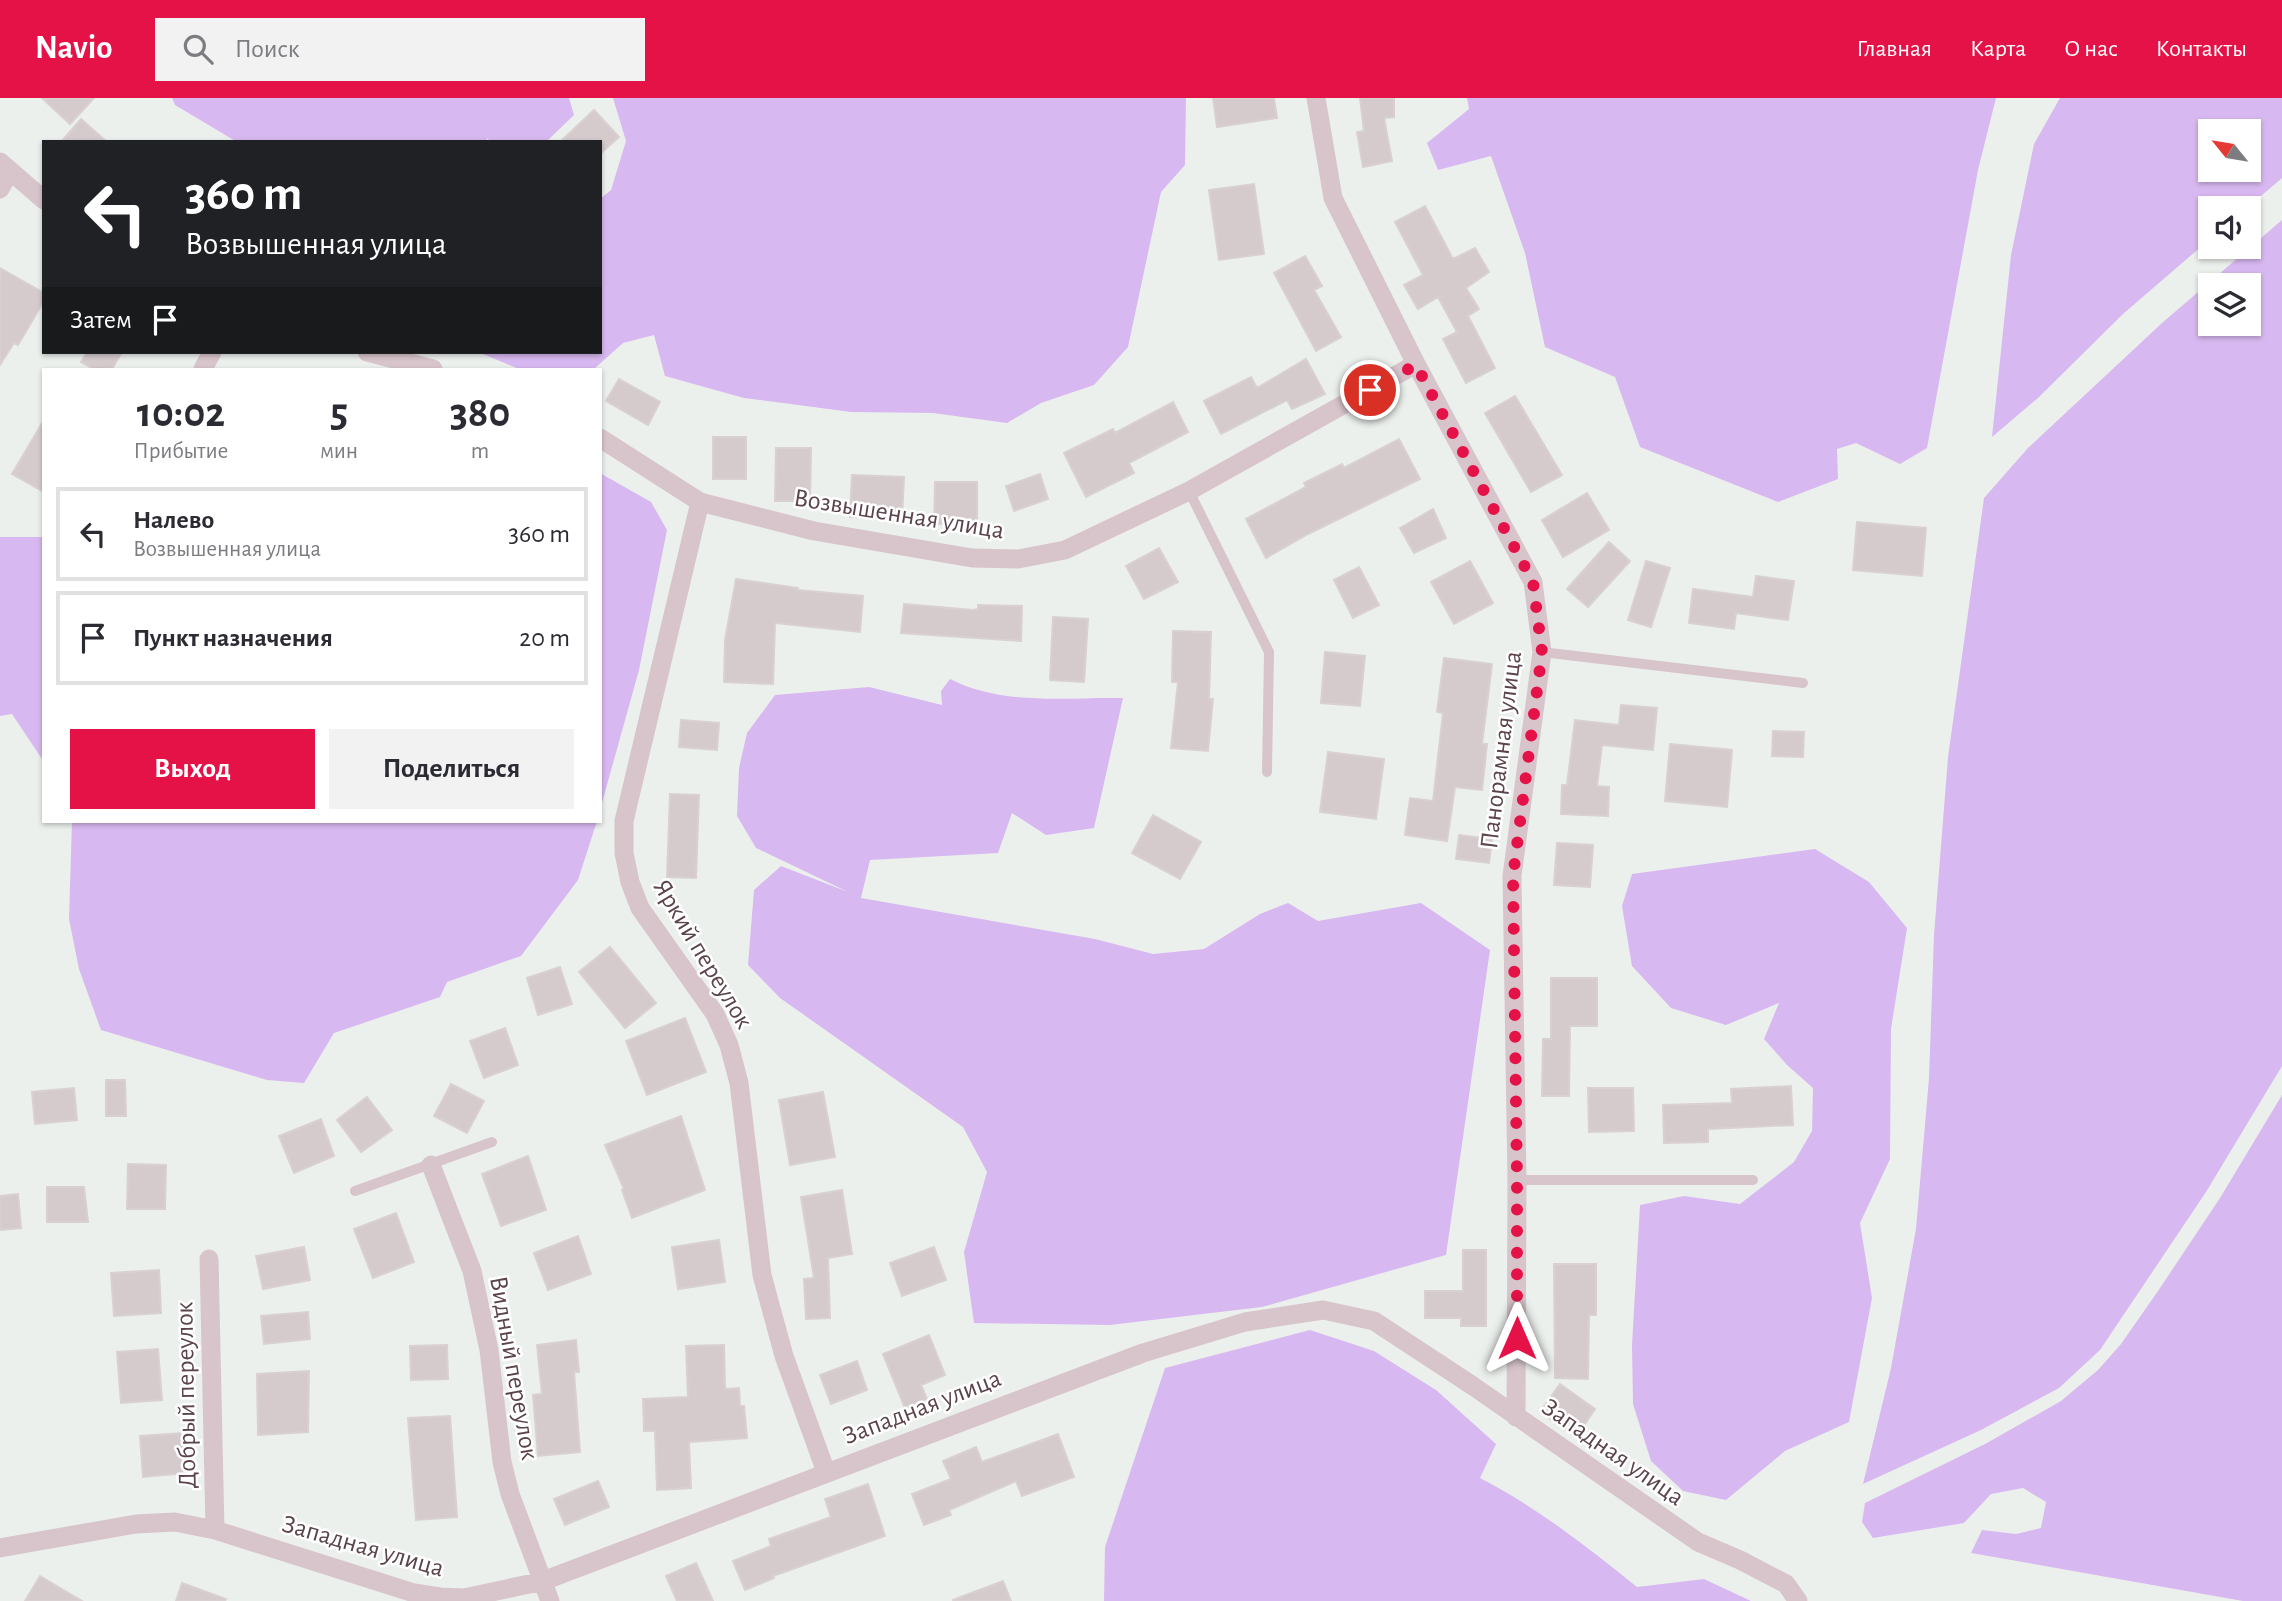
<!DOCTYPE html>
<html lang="ru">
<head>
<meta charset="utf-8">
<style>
	body { margin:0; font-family:"Alegreya Sans",sans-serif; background:#f2f2f3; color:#2b2b33; height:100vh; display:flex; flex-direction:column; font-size:26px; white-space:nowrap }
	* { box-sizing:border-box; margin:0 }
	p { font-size:23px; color:#7c7c81 }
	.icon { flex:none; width:38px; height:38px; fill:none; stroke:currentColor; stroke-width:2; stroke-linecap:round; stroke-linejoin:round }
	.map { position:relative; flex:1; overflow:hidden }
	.drawer { position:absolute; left:42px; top:270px; width:560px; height:455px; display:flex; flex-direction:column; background:#fff; border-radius:0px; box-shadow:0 2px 5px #0004 }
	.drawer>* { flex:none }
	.hud { position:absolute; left:42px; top:42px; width:560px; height:214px; border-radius:0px; box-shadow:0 2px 5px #0004; background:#202124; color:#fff; overflow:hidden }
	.needle { width:46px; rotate:300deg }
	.tools { position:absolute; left:2198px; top:21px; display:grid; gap:14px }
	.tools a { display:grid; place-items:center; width:63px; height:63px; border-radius:0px; background:#fff; box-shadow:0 2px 5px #0004; font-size:35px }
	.pin { position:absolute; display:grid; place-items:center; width:60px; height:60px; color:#fff; margin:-30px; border:4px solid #fff; border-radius:50%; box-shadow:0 2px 7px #0007 }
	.me { position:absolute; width:77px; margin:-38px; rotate:0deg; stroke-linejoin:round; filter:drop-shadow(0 0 5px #0008) }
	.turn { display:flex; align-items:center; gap:24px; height:147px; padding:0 28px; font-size:32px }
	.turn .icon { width:91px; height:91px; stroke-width:2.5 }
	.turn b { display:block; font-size:49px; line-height:60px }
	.then { display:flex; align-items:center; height:66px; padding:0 28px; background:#0003; gap:14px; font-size:26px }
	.eta { display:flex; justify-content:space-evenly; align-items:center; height:119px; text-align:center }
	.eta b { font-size:42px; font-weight:700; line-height:49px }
	.action { display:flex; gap:14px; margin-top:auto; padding:14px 28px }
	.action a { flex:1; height:80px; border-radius:0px; background:#e41247; color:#fff; font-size:28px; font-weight:700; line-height:80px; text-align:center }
	.action a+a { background:#f2f2f3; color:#2b2b33 }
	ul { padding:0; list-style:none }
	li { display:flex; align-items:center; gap:21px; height:94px; margin:0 14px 10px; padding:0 14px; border:4px solid #e1e1e2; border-radius:0px }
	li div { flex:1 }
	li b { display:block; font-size:26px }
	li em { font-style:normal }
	header { display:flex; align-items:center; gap:42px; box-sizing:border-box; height:98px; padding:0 35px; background:#e41247; color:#fff }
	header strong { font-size:33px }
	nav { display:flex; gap:38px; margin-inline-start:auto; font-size:24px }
	.search { width:490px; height:63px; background:#f2f2f3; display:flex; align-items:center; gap:18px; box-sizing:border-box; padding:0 24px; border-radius:0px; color:#7c7c81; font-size:26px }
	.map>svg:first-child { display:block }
</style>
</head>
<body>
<header>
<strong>Navio</strong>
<div class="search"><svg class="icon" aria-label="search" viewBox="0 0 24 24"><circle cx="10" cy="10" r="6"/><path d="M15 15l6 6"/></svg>Поиск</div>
<nav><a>Главная</a><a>Карта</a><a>О нас</a><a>Контакты</a></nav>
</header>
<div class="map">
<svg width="2282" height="1503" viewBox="0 0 2282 1503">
	<rect width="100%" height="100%" fill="#ecf0ed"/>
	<path fill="#d8b8f0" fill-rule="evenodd" d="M172,0H569L574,17L546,44H489L488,40L485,44H237L175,7Z
		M613,0H1186L1185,67L1161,94L1128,249L1094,287L1041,305L1007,325L933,315L851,314L744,300L665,278L654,237L623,245L594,271H519L478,254H600V101L611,92L626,43Z
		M1467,0H1996L1978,72L1927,350L1900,366L1856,345L1837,351L1838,381L1778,404L1640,349L1615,279L1545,249L1525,155L1491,58L1438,72L1427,45L1469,11Z
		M2060,0H2282V80L2247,110H2210V141L2123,216L2039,299L1992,339L2011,157L2034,46ZM2210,33H2249V72H2210Z
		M2282,122V968L2206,1094L2100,1252L2059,1290L1981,1332L1863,1386L1891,1270L1916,1131L1929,980L1934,837L1948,659L1984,400L2028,350L2162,225ZM2210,187H2249V226H2210Z
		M600,375L651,404L667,432L639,572L600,712Z
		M0,439H44V664L12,616L0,618Z
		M950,581C1003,608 1065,599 1123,600L1094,730L1046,737L1012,715L998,755L870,762L861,800L1095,841L1153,856L1204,851L1260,816L1288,805L1318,823L1421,805L1490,852L1446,1157L1262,1209L1110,1227L974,1225L964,1154L987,1074L963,1029L780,900L748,867L754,792L781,768L848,794L756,750L737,718L739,670L747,635L775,597L869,589L942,607L941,593Z
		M72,723H597L578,782L521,858L447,884L440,899L334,935L304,985L267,982L101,932L79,871L69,821Z
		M1815,751L1869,784L1907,830L1891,931L1890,1061L1860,1125L1872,1200L1849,1324L1785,1353L1726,1402L1683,1393L1651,1363L1633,1306L1632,1247L1640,1107L1684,1098L1740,1106L1794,1064L1812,1033L1813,990L1787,967L1764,941L1779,905L1726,927L1671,910L1632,868L1622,808L1632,776Z
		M2282,997V1503H2243L1971,1455L1982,1432L2016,1436L2041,1430L2046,1404L2023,1390L1991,1396L1964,1425L1873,1440L1862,1424L1865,1405L1985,1346L2061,1303L2098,1272L2121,1246L2158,1193L2220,1100Z
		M1310,1232L1374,1253L1436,1292L1496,1346L1480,1380C1537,1409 1587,1449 1637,1489L1704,1481L1751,1503H1104L1105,1449L1165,1270Z"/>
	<path fill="#d5cbcd" stroke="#d9d0d1" stroke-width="2" d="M42,0H94L70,26Z
		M1213,0H1274L1277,20L1217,29Z
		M1360,0H1394V19L1384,20L1392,63L1363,69L1357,34L1364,33Z
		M594,12L619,39L600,56V44H560Z
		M81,21L107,44H61Z
		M1254,86L1264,156L1219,162L1209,92Z
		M1425,108L1453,161L1475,150L1489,174L1466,190L1479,211L1468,218L1495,270L1466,285L1443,241L1457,234L1438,199L1418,211L1404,187L1423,177L1395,124Z
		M1305,158L1322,188L1314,192L1341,239L1316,253L1274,175Z
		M0,170L44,195V203L18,247L14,245L0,267Z
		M87,254H122L112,271H94L81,264Z
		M1306,261L1325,296L1292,311L1287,302L1221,336L1204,303L1251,279L1257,290Z
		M619,281L660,304L648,327L606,303Z
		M1515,298L1562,377L1531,394L1485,315Z
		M1173,304L1188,334L1129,365L1134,375L1086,399L1064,355L1113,331L1115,335Z
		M44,322V394L12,376Z
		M713,339H746V381H713Z
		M1399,341L1420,381L1308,436L1266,460L1246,421L1306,389L1304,385L1342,366L1344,370Z
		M776,350H811L810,403H775Z
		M1040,376L1048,401L1014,413L1006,388Z
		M852,377L904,379L902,421L850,419Z
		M935,384H977V426H934Z
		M1587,395L1609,432L1563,459L1542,422Z
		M1433,411L1446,440L1414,455L1400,430Z
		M1857,424L1926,430L1922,478L1853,472Z
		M1609,444L1630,463L1588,509L1567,491Z
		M1159,450L1178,484L1144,501L1126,468Z
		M1470,463L1493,505L1454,526L1431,484Z
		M1646,463L1670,470L1651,529L1628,522Z
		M1359,469L1379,507L1353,520L1334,482Z
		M1756,478L1794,483L1788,522L1736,515L1734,531L1689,525L1693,491L1753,499Z
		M736,481L798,490L797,492L863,498L860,534L775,525L773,586L724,584L725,542Z
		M904,506L973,512L978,511V507L1022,508L1021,543L901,535Z
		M1053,519L1088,521L1084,584L1050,582Z
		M1173,533L1211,534L1209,601H1213L1208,653L1171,650L1178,584H1172Z
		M1325,554L1365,558L1360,608L1321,605Z
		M1444,560L1492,566L1482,646H1487L1482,692L1455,689L1447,743L1405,737L1410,700L1433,703L1443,615L1437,614Z
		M1621,607L1657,610L1653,652L1602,647L1597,688L1609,689L1608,718L1561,716L1562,687H1567L1575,622L1619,627Z
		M681,622L719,625L717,652L679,649Z
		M1773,633L1804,634L1803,659L1772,658Z
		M1670,646L1732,652L1727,709L1665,703Z
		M1328,654L1384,661L1376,721L1320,714Z
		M670,696L699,697L696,780L667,779Z
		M1153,717L1201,744L1180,781L1132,755Z
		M1459,737L1492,741L1489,765L1456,761Z
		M1557,745L1593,747L1590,789L1554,787Z
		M610,849L656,905L625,930L579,874Z
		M560,869L572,906L538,917L527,880Z
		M1551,880H1597V928H1570L1569,998H1542L1543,941H1551Z
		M685,920L706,974L647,997L626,943Z
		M505,930L518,967L484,980L470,943Z
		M106,982H125L126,1018H106Z
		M451,986L484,1003L467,1035L434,1018Z
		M1791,988L1793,1027L1708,1031V1044L1664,1045L1663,1007L1732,1005L1731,991Z
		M74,990L77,1022L35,1026L32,994Z
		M1588,990H1633L1634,1033L1589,1034Z
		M823,994L835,1059L790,1067L779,1002Z
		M367,999L392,1032L361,1054L337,1022Z
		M681,1018L705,1092L632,1120L622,1092L624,1091L605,1047Z
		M321,1021L334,1058L294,1075L279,1038Z
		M528,1058L546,1112L501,1128L482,1076Z
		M128,1066L166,1067L165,1111H127Z
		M47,1089H84L88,1124H47Z
		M842,1092L852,1156L828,1160L830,1220L806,1221L804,1181L814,1180L801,1099Z
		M18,1096L21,1130L0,1132V1098Z
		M396,1115L414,1164L373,1180L354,1131Z
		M578,1138L591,1176L548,1192L534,1155Z
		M719,1142L725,1184L678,1191L672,1149Z
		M304,1149L310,1182L263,1191L256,1158Z
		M934,1149L946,1182L902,1198L890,1165Z
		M1463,1152H1486V1228H1461V1220H1425V1193H1463Z
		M1554,1166H1596V1217H1589L1588,1281L1555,1280Z
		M159,1172L161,1215L114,1218L111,1175Z
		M308,1214L310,1241L264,1246L261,1218Z
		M929,1237L945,1277L921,1287L927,1301L905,1310L883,1256Z
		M576,1242L579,1274H574L580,1354L538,1358L533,1297L542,1296L537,1247Z
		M447,1247L448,1281L411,1282L410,1248Z
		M724,1247L725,1291L739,1290L740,1308H744L747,1340L689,1344L691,1390L657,1392L655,1333H644L643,1301L688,1299L686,1248Z
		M158,1251L162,1302L121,1305L117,1254Z
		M857,1263L867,1292L831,1306L820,1277Z
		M309,1273L308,1334L258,1337L257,1276Z
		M1560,1286L1595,1311L1576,1339L1540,1314Z
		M450,1318L457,1419L416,1422L408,1320Z
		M183,1335L186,1375L143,1379L140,1338Z
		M1058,1336L1074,1379L1022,1398L1016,1383L949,1412L951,1417L924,1427L912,1396L951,1381L943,1363L976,1349L982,1364Z
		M598,1383L609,1409L565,1427L554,1401Z
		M868,1386L885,1438L773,1478L774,1480L745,1492L733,1463L771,1448L769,1441L831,1419L825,1401Z
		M696,1465L713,1503H677L666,1478Z
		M40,1478L82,1503H25Z
		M1003,1483L1011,1503H954L953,1502Z
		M182,1485L226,1501L225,1503H176Z"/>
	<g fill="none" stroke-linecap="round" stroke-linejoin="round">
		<path stroke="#d8c5cc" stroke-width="10" d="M1189,393L1269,554L1267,674
			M1542,554L1803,585
			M1517,1082H1753
			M355,1093L492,1044"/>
		<path stroke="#d8c5cc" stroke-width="19" d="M1316,0L1333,100L1416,266L1533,484L1542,554L1512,778L1517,1082L1516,1319
			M0,64L44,102
			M0,91L10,73
			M367,254L433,271
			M203,271L212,254
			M600,340L700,404L814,433L972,460L1018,461L1065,452L1189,393L1416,266
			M700,404L624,723V755L630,784L640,810L715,916L729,947L739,985L762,1177L784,1258L826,1374
			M431,1067L472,1173L489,1252L502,1364L510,1396L550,1503
			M209,1161L215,1432
			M0,1450L136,1426L175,1424L215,1432L414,1495L440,1499L464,1500L543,1483L1143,1255L1245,1224L1323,1212L1374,1223L1473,1288L1698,1444L1740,1462L1786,1486L1798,1503"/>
	</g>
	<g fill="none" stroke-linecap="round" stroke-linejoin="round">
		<path stroke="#e41247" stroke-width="12" stroke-dasharray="0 21.6" d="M1370,292L1416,267L1533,484L1542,554L1513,778L1517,1082V1240"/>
	</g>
	<g text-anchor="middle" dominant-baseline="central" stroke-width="5" stroke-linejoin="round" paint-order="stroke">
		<g font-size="26" fill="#5b444c" stroke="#fff">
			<text transform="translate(899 416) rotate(9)">Возвышенная улица</text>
			<text transform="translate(1501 652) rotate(-83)">Панорамная улица</text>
			<text transform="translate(703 856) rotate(59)">Яркий переулок</text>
			<text transform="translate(514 1270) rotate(80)">Видный переулок</text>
			<text transform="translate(186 1297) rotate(-91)">Добрый переулок</text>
			<text transform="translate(922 1309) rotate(-21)">Западная улица</text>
			<text transform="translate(1613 1354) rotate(35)">Западная улица</text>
			<text transform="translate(363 1448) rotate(16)">Западная улица</text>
		</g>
	</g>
</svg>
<div class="tools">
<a><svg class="needle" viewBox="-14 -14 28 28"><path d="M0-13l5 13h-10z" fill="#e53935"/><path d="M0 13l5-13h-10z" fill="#7c7c81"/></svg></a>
<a><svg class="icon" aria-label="sound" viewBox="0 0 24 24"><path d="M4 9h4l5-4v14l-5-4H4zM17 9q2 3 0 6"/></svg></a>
<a><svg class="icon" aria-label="layers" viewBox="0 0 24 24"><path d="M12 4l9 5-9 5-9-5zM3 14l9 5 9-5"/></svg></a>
</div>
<div class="pin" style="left:1370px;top:292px;background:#d93025"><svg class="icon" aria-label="arrive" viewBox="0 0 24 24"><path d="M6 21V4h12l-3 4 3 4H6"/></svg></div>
<svg class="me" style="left:1517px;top:1240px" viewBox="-20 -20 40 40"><path d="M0-17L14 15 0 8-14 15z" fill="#e41247" stroke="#fff" stroke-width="4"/></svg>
<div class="hud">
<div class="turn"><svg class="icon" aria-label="left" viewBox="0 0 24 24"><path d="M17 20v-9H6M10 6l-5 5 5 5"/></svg><div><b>360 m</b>Возвышенная улица</div></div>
<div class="then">Затем<svg class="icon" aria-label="arrive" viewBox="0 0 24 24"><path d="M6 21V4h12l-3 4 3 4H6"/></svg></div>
</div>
<section class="drawer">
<div class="eta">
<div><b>10:02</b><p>Прибытие</p></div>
<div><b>5</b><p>мин</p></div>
<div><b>380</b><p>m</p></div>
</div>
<ul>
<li><svg class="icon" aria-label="left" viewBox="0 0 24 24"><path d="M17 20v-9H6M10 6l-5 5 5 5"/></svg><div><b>Налево</b><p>Возвышенная улица</p></div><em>360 m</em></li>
<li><svg class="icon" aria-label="arrive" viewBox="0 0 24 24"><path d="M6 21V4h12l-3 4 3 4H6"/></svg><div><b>Пункт назначения</b></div><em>20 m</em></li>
</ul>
<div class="action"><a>Выход</a><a>Поделиться</a></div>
</section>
</div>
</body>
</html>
